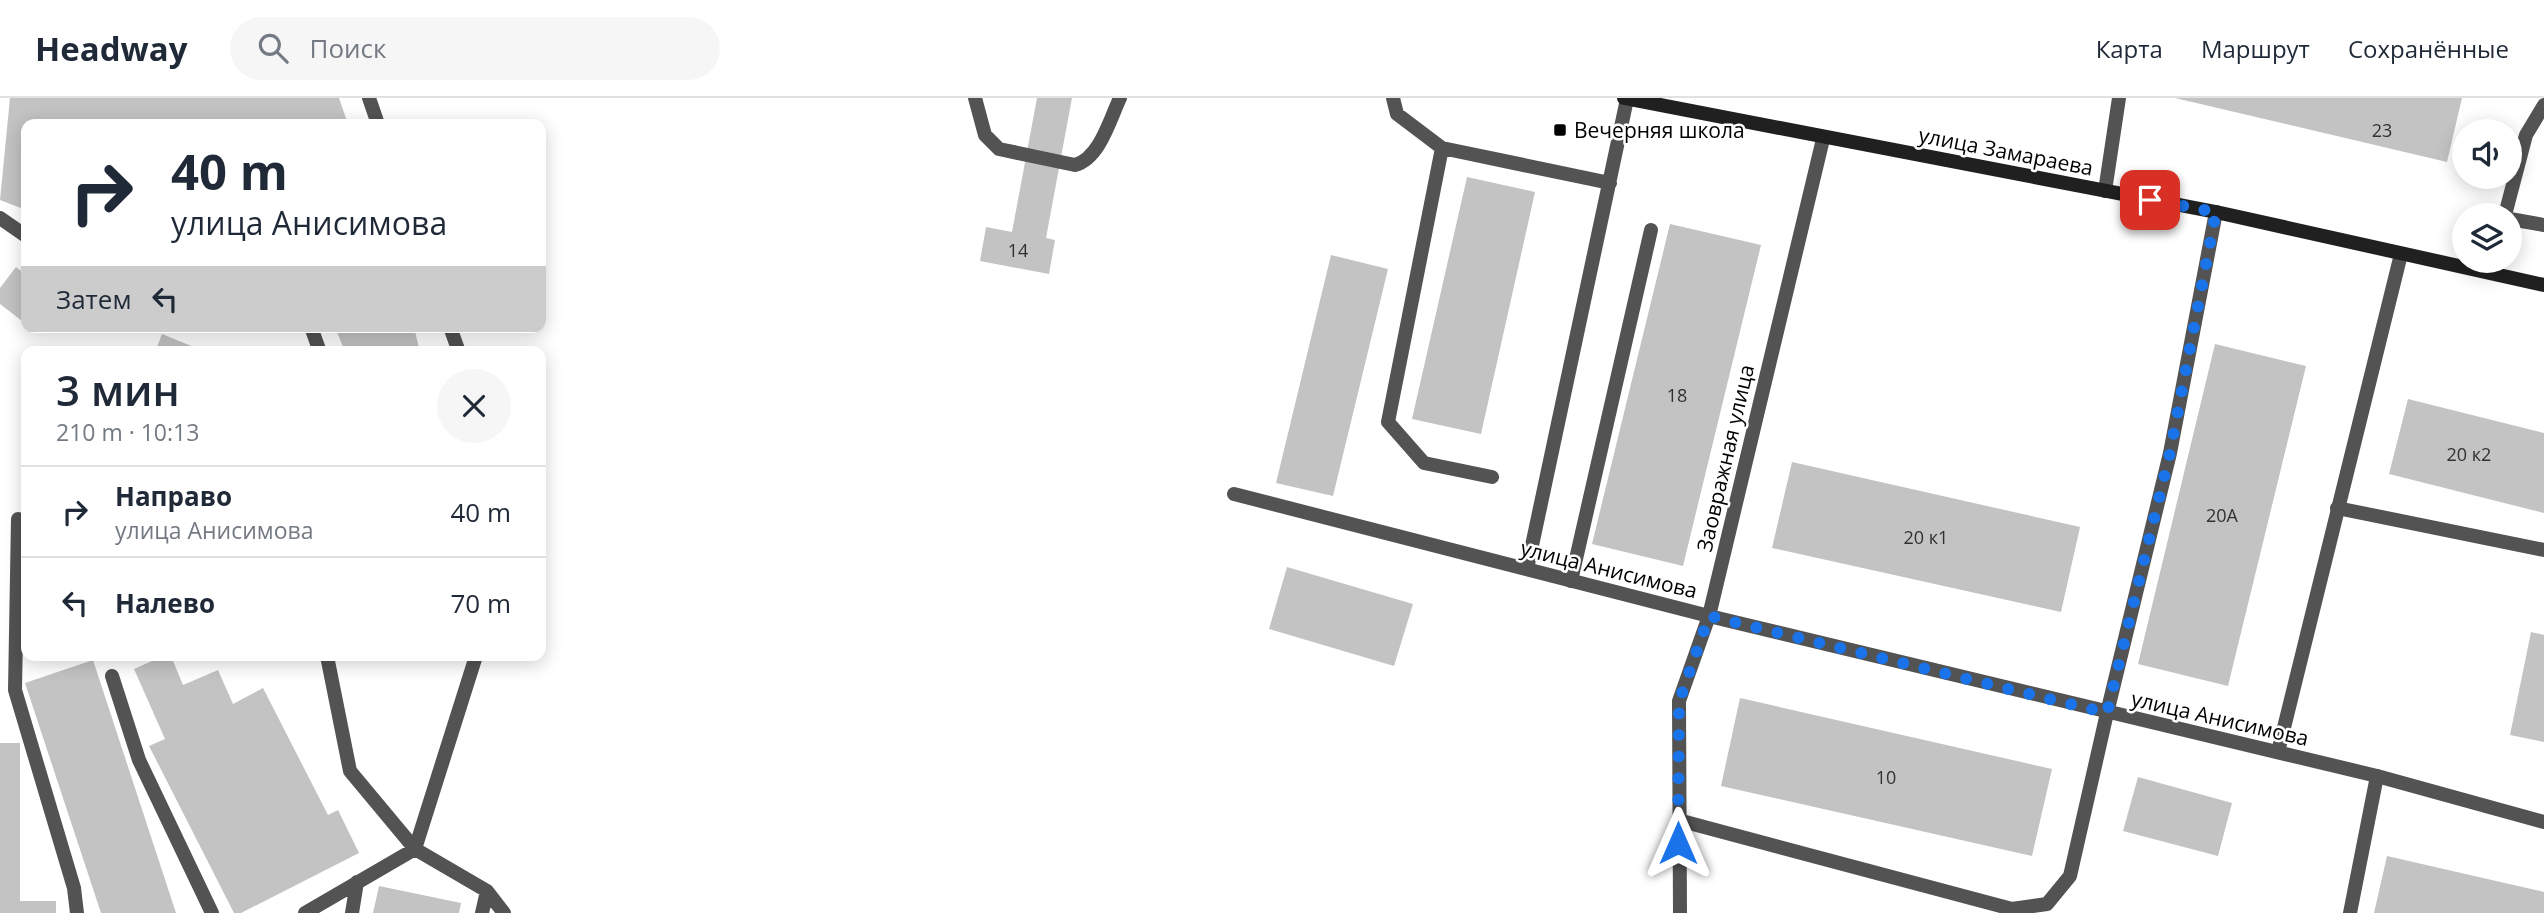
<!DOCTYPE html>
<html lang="ru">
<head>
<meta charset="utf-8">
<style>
	body { margin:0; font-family:"Open Sans",sans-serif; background:#f6f6f7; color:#1f2937; height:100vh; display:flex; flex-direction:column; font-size:26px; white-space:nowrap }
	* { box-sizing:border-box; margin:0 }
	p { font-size:23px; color:#747a83 }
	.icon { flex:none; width:38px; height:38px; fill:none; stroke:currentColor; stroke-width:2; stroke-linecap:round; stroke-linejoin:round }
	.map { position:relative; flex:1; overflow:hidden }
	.sheet { position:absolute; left:21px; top:248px; width:525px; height:315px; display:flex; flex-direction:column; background:#fff; border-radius:14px; box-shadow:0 4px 18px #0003 }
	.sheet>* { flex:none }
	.top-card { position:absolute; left:21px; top:21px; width:525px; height:214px; border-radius:14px; box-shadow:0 4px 18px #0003; background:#fff; color:#1f2937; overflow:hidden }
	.fabs { position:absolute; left:2452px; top:21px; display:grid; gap:14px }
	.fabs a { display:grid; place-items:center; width:70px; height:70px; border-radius:50%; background:#fff; box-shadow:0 4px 18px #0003; font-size:35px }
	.pin { position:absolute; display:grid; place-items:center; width:60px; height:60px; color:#fff; margin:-30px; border-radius:14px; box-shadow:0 4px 10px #0006 }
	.me { position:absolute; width:77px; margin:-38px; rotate:0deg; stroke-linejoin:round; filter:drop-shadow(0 0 5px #0008) }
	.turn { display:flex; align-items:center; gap:24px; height:147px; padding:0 35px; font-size:32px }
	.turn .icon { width:91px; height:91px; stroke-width:2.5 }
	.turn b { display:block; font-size:49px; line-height:60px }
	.then { display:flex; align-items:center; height:66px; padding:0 35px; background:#0003; gap:14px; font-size:26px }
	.round { display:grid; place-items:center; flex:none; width:74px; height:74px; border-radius:37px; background:#f6f6f7 }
	.overview { display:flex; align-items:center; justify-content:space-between; height:119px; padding:0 35px }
	h1 { font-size:42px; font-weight:600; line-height:52px }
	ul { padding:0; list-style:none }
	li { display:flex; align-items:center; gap:21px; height:91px; padding:0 35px; border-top:2px solid #e0e1e3 }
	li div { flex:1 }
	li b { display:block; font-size:26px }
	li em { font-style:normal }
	header { display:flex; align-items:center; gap:42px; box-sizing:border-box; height:98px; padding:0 35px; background:#fff; border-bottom:2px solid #e0e1e3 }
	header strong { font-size:33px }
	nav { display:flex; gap:38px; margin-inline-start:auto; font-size:24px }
	.search { width:490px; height:63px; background:#f6f6f7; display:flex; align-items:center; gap:18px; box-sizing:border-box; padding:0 24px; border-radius:38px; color:#747a83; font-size:26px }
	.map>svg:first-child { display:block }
</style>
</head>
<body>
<header>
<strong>Headway</strong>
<div class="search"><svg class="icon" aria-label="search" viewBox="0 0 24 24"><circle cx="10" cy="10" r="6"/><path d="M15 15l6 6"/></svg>Поиск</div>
<nav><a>Карта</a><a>Маршрут</a><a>Сохранённые</a></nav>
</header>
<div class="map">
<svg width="2544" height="815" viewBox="0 0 2544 815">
	<rect width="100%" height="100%" fill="#fff"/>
	<path fill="#c3c3c3" d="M10,0H339L348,26H26V112L0,102Z
		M1037,0H1072L1046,140L1055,142L1049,176L980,163L986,129L1012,134Z
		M2175,0H2462L2447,64Z
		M1467,79L1535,94L1481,336L1412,321Z
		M1670,126L1761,147L1683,468L1592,446Z
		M1331,157L1388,171L1333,398L1276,385Z
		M16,169L26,177V226L0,206V190Z
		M335,229H414L420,254H345Z
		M162,236L206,254H155Z
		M2215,246L2306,268L2228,588L2138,566Z
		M2408,301L2544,335V415L2389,376Z
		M1792,364L2080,429L2061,514L1772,450Z
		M1287,469L1413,506L1394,568L1269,531Z
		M2531,534L2544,537V644L2510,637Z
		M163,558H171L183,587L218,572L233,606L263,590L328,717L338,712L359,755L241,815H234L149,648L165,641L134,571Z
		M93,562L176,815H101L25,585Z
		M1740,600L2052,671L2032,758L1721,688Z
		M0,645H20V803H56V815H0Z
		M2138,679L2232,705L2218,758L2123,733Z
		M2387,758L2544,794V815H2374Z
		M379,788L461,805L459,815H373Z"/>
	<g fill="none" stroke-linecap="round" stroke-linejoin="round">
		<path stroke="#535353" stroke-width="14" d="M369,0L378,26
			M975,0L985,37L999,51L1075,67C1100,60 1110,21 1120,0
			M1393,0L1397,16L1442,50
			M2105,93L2119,0
			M2505,117L2526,37L2544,7
			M0,120L26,138
			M2510,121L2544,127
			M311,229L320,254
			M450,229L459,254
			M1492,379L1424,365L1388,324L1442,50L1610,85
			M2337,410L2544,452
			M18,421L15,592L74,790L77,815
			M1527,471L1627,1
			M1571,483L1651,132
			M327,558L350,673L415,751
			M112,578L139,662L212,815
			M1678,722L2012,811L2047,806L2070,778L2107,615
			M415,751L476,558
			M305,815L415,751L487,793L504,815
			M352,815L357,784
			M482,815L487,793
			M2350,815L2377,678"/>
		<path stroke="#535353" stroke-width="14" d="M1234,396L1709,518L2377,678L2544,724
			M2107,615L2170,355L2216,114
			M2278,654L2401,156
			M1680,815L1679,603L1709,518L1823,41"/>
		<path stroke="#202020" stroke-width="14" d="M1624,0L2216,114L2544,187"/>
	</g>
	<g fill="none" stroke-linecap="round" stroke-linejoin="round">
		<path stroke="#1a73e8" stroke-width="12" stroke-dasharray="0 21.6" d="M1678,745L1679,604L1709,518L2107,615L2170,355L2216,114L2150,102"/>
	</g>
	<rect fill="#000" stroke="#fff" stroke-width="2.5" x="1553" y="25" width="14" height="14" rx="3.5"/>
	<g text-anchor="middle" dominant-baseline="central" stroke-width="5" stroke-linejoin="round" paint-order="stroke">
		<g font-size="18" fill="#313131">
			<text x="2382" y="32">23</text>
			<text x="1018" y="152">14</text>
			<text x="1677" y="297">18</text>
			<text x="2469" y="356">20 к2</text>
			<text x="2222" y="417">20А</text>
			<text x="1926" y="439">20 к1</text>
			<text x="1886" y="679">10</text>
		</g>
		<g font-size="21" fill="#000" stroke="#fff" text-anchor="start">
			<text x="1574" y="32">Вечерняя школа</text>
		</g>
		<g font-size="21" fill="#000" stroke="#fff">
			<text transform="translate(2006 53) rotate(11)">улица Замараева</text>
			<text transform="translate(1725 360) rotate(-77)">Заовражная улица</text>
			<text transform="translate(1609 471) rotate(14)">улица Анисимова</text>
			<text transform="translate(2220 620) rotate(13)">улица Анисимова</text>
		</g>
	</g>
</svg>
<div class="fabs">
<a><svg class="icon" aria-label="sound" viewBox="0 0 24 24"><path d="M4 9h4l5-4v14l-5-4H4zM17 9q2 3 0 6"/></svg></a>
<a><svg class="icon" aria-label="layers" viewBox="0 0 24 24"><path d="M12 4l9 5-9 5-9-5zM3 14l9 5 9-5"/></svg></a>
</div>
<div class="pin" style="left:2150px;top:102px;background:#d93025"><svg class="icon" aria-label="arrive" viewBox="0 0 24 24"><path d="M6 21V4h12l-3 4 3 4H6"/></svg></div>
<svg class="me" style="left:1678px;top:745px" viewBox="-20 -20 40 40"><path d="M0-17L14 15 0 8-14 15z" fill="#1a73e8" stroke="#fff" stroke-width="4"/></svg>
<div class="top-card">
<div class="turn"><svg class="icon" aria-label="right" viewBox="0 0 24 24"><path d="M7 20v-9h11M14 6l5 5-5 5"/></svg><div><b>40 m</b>улица Анисимова</div></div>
<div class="then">Затем<svg class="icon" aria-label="left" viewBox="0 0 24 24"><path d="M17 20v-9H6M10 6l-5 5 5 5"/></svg></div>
</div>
<section class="sheet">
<div class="overview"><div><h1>3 мин</h1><p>210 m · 10:13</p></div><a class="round"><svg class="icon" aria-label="close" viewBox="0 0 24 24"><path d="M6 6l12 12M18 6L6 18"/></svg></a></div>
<ul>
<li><svg class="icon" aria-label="right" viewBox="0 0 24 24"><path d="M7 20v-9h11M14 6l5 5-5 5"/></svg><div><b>Направо</b><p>улица Анисимова</p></div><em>40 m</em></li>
<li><svg class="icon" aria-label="left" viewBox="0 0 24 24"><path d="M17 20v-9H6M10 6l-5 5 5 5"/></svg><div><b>Налево</b></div><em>70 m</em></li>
</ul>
</section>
</div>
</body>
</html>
